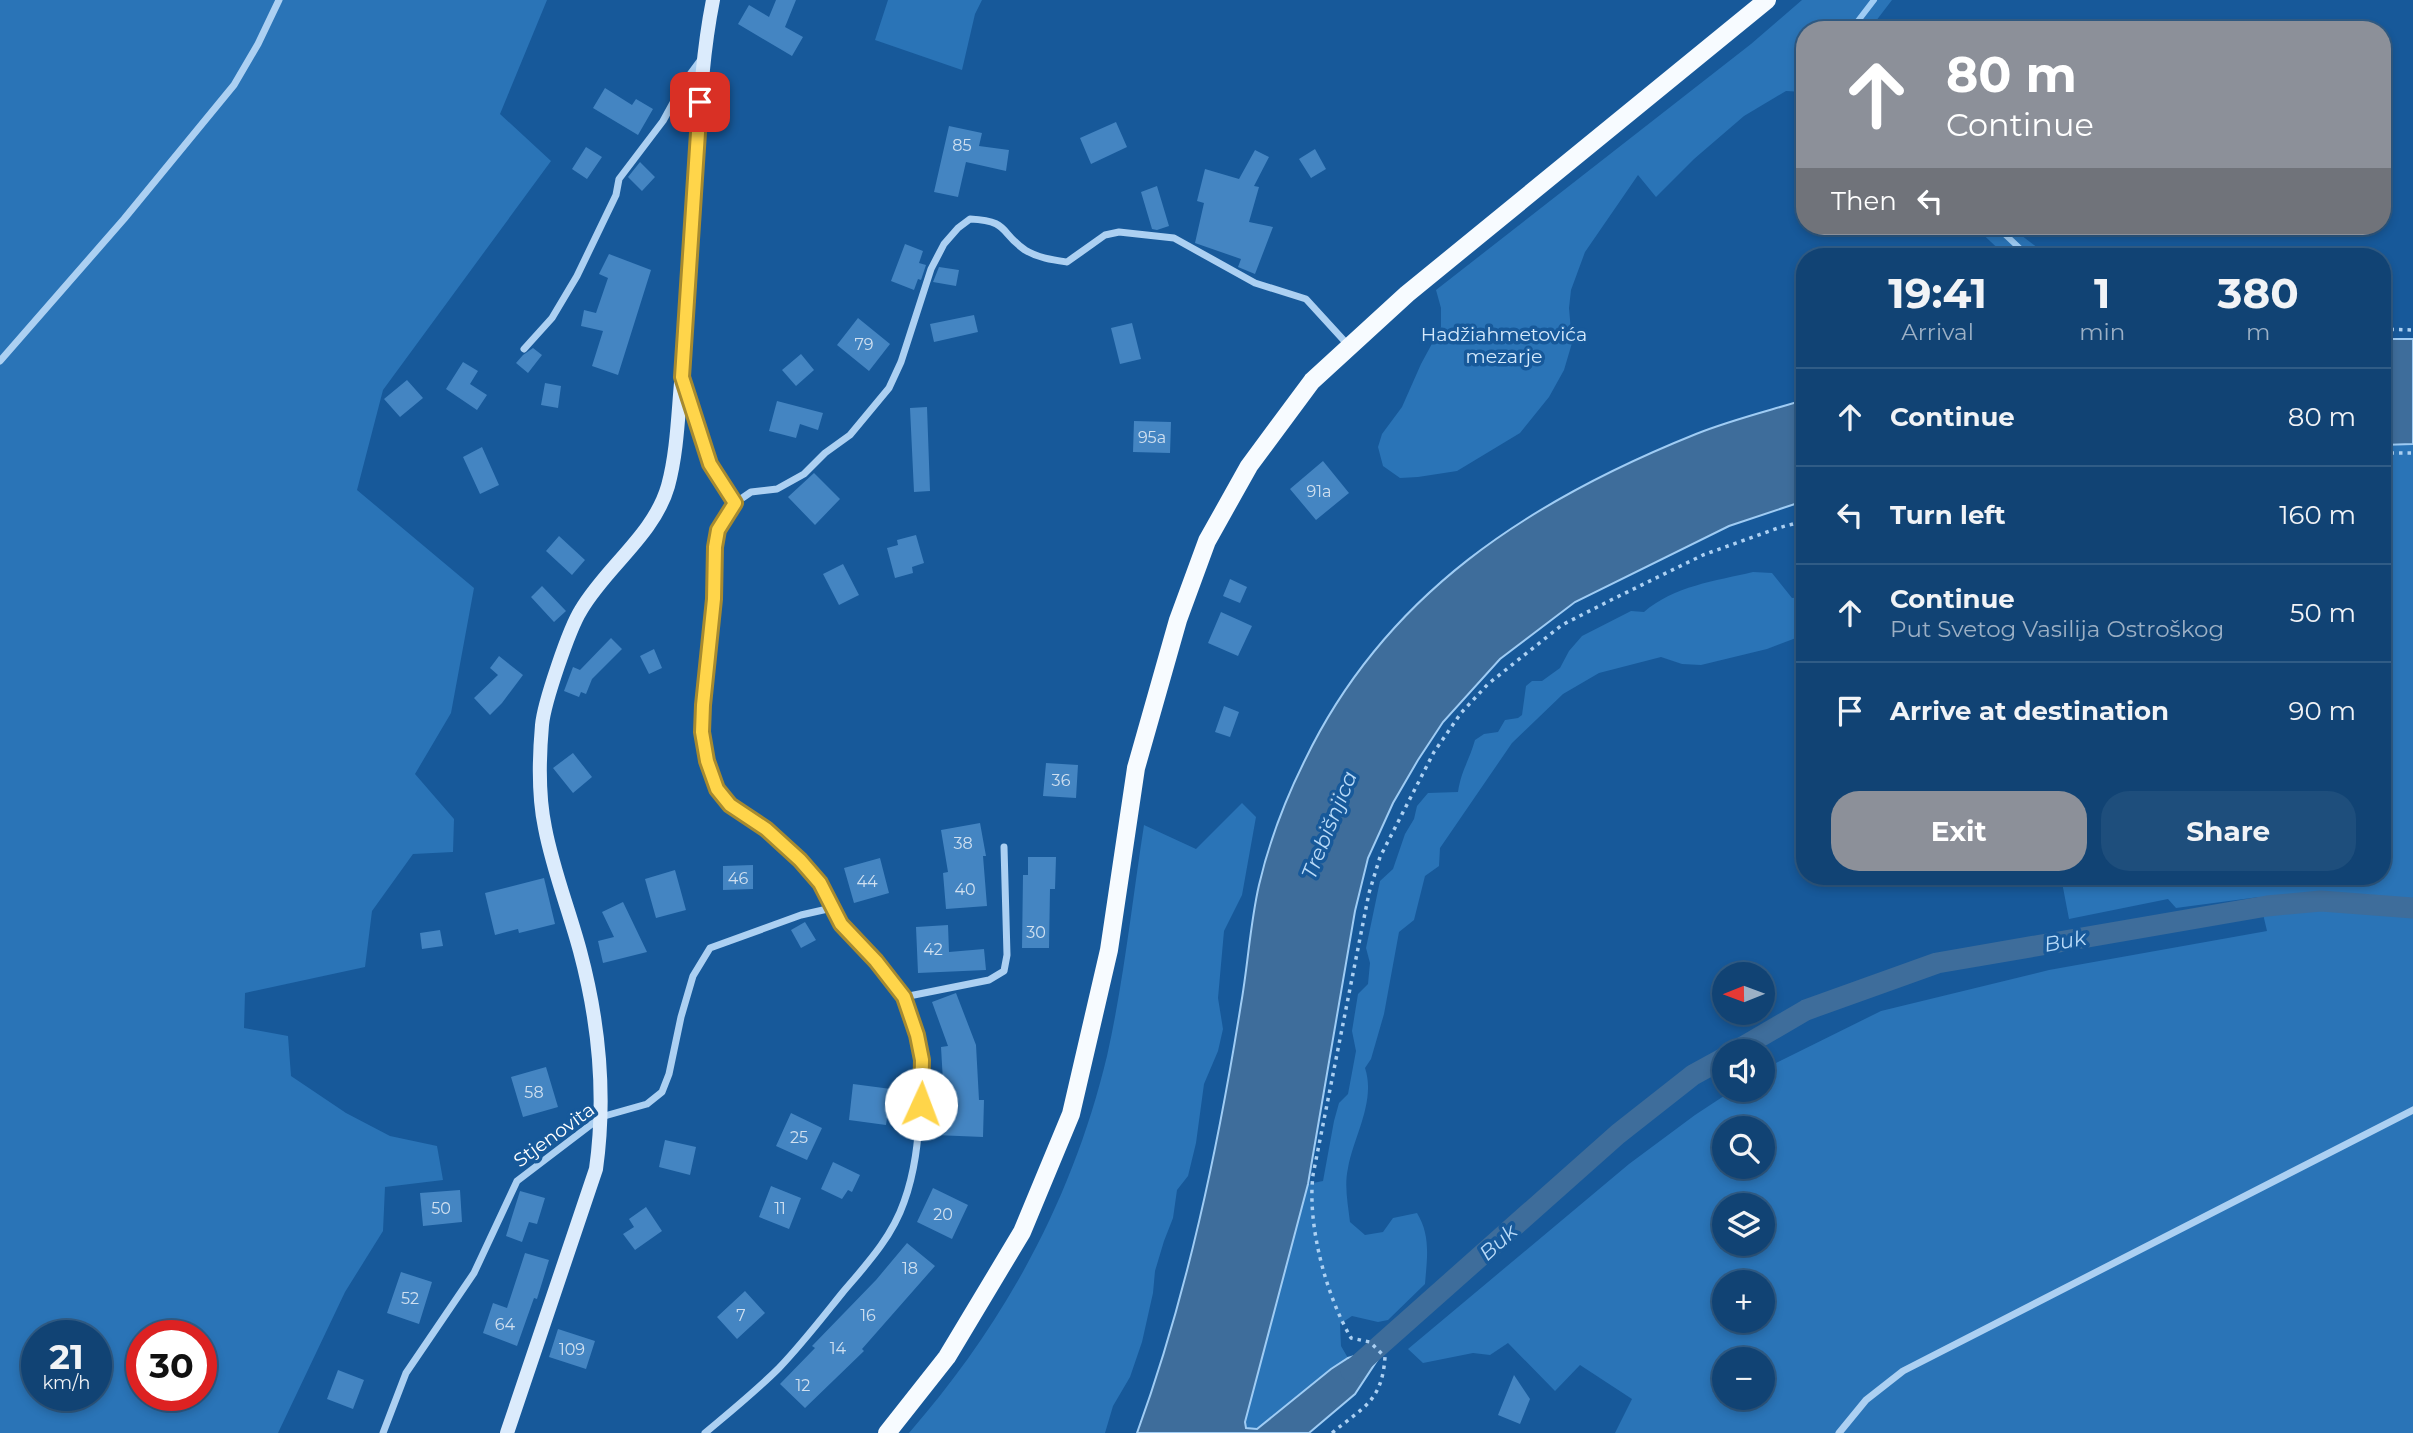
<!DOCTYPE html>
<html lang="en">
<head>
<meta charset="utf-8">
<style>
	body { margin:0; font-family:Montserrat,sans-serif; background:#1e4e7c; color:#f1f3f6; height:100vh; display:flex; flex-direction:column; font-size:26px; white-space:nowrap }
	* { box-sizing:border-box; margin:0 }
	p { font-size:23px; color:#9cb0c5 }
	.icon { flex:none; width:38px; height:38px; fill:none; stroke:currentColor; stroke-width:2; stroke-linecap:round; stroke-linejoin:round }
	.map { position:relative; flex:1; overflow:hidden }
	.panel { position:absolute; left:1796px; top:248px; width:595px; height:637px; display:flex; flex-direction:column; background:#114374; border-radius:28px; box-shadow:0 4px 10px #0003,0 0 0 2px #305c86 }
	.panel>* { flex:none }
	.hud { position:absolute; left:1796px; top:21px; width:595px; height:214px; border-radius:28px; box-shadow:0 4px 10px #0003,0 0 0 2px #305c86; background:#8c9099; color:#fff; overflow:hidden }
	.needle { width:46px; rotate:269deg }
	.tools { position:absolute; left:1712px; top:962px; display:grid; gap:14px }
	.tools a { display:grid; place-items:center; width:63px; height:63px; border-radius:50%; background:#114374; box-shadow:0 4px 10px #0003,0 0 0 2px #305c86; font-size:35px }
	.speed { position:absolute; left:21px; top:1320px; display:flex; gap:14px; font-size:35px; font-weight:700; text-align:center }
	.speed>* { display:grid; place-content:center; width:91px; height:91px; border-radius:50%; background:#114374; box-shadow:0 4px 10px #0003,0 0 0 2px #305c86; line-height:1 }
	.speed small { font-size:18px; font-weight:400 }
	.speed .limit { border:10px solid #d22; background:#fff; color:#111 }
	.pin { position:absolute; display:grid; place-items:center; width:60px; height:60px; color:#fff; margin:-30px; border-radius:14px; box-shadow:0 4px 10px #0006 }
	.me { position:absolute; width:77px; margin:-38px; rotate:2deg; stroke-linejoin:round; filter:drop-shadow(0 0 5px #0008) }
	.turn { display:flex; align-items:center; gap:24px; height:147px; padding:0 35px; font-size:32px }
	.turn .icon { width:91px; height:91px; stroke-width:2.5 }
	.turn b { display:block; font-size:49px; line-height:60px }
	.then { display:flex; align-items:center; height:66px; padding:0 35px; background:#0003; gap:14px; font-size:26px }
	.eta { display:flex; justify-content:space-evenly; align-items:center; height:119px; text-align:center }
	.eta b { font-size:42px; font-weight:700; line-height:49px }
	.button { display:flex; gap:14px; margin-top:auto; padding:14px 35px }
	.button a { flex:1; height:80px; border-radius:28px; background:#8c9099; color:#fff; font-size:28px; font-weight:700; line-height:80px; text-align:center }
	.button a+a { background:#1e4e7c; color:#f1f3f6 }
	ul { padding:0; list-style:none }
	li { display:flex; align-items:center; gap:21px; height:98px; padding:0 35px; border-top:2px solid #305c86 }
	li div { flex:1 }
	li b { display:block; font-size:26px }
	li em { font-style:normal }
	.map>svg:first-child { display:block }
</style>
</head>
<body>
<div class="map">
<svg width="2413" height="1433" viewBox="0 0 2413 1433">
	<rect width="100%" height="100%" fill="#17599a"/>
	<path fill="#2a74b7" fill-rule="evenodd" d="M0,0H547L500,114L551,161L383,390L357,490L474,588L451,713L415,774L454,819L453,852L413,854L372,911L365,967L245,993L244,1028L288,1036L291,1076L346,1113L390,1136L437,1146L443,1180L385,1187L383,1231L345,1292L278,1433H0ZM37,1335H96V1395H37ZM142,1335H201V1395H142Z
		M888,0H982L975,14L962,70L875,40Z
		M1802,0H1892L1869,30H1804V92L1786,91L1744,116L1694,159L1656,197L1638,175L1585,252L1571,290L1569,308L1572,343L1564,370L1549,397L1520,433L1457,471L1418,477L1400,478L1383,466L1378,447L1382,434L1402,407L1421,364L1441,327V308L1436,290L1751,44Z
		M1974,226H2009L2050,257H2007Z
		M2413,444V1433H1615L1632,1399L1580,1365L1555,1391L1508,1343L1490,1355L1473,1353L1423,1363L1408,1349L1629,1164L1695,1115L1733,1090H1762V1070L1881,1011L2049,970L2267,931L2259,897L2176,908L2168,899L2069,919L2061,877H2382V445ZM1724,1129H1762V1167H1724ZM1724,1206H1762V1244H1724ZM1724,1283H1762V1321H1724ZM1724,1360H1762V1398H1724Z
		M1753,572L1772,573L1792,598L1804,597V635L1767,649L1701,665L1682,664L1661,657L1599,673L1563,694L1512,743L1440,848L1439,866L1425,876L1414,920L1399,932L1384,1014L1371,1059L1365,1068C1376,1101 1354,1136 1348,1168C1344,1186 1348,1204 1350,1222L1365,1235L1383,1232L1393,1218L1417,1213C1431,1236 1427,1258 1425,1284L1388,1320L1378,1322L1352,1316L1340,1324L1341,1346L1348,1358L1331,1369L1257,1429L1246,1428L1245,1422L1308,1184L1323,1181L1334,1121L1339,1103L1348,1094L1356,1051L1352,1031L1358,994L1368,984L1370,963L1366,948L1380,881L1393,869L1405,834L1414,819L1417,806L1428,793L1458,792C1461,771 1469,761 1475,740L1484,734L1498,732L1505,720L1518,718L1522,715L1526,686L1532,681H1542L1560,668L1569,651L1582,636L1631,611L1644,612C1674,586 1715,581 1753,572Z
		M1242,803L1256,817L1242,895L1224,931L1218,998L1223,1029L1218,1051L1204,1084L1196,1143L1188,1176L1177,1190L1173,1218L1164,1241L1155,1271L1153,1293L1142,1342L1130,1377L1113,1406L1105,1433H909C1005,1323 1073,1198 1107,1056C1124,980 1132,902 1144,825L1196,849Z"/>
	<path fill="#3e6d9b" stroke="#9fccf4" stroke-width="2" d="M2382,339H2413V444L2382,445Z
		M1804,400V501L1729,526L1575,602L1500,659L1443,722L1418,760L1393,803L1368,858L1355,911L1308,1184L1245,1422L1246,1428L1257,1429L1331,1369L1348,1358L1371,1351L1378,1359L1355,1394L1309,1433H1137C1187,1296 1218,1148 1241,1004C1248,965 1250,924 1259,885C1269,842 1285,800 1305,760C1385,594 1529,501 1696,434C1731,420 1768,411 1804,400Z"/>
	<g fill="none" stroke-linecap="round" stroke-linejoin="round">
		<path stroke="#9fccf4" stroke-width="6" d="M1851,30L1874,0
			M1996,226L2029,257"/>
		<path stroke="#3e6d9b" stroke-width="21" d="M1734,1052L1806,1010L1937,963L2267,906L2321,901L2413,908
			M1351,1371L1618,1134L1693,1075L1724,1058"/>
	</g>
	<path fill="#4485c2" d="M776,0H796L785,27L803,37L792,56L738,24L749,5L769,17Z
		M605,88L632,105L636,99L653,109L638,135L593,108Z
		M1116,122L1127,147L1091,164L1080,138Z
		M949,126L982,133L979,146L1009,150L1006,171L966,162L958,197L934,192Z
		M586,147L602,157L587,179L572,169Z
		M1315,149L1326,169L1311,178L1299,159Z
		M1255,150L1269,157L1254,186L1259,187L1249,222L1273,227L1255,274L1238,267L1241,259L1195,243L1204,203L1197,201L1205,169L1239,179Z
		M640,162L655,177L642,191L628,177Z
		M1157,186L1169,226L1157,230L1152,229L1141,192Z
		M905,244L923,251L919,263L926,265L921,280L918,279L914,290L891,281Z
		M609,254L651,270L618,375L592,366L603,331L581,326L584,310L596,313L608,278L599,274Z
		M939,267L959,270L956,286L933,282Z
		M974,315L978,332L934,342L930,324Z
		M858,318L890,344L869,371L837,345Z
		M1132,323L1141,359L1120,364L1111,328Z
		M533,348L542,355L528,373L516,363L523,355Z
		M801,354L814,370L796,386L782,370Z
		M463,362L478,371L470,384L487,395L477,410L446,389Z
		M407,380L423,398L400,417L384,399Z
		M545,383L561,386L558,408L541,405Z
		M777,401L823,413L818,430L800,424L796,438L769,431Z
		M927,407L930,491L914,492L910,408Z
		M1134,421L1171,422L1170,453L1133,452Z
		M482,447L499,485L480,494L463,457Z
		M1323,461L1349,493L1316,520L1290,489Z
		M814,473L840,499L815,525L788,497Z
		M916,535L924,563L912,567L913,573L895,578L887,548L898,545L897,540Z
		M559,536L585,560L572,575L546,551Z
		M843,564L859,595L839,605L823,574Z
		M1230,579L1247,587L1240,603L1223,596Z
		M542,586L566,611L554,622L531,597Z
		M1221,612L1252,626L1238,656L1208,643Z
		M611,638L622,649L592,679L586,694L581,692L579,697L564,691L573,667L580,670Z
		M654,649L662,668L649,674L640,656Z
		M499,656L523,675L502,703L490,715L474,698L498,675L490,668Z
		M1224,706L1239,712L1230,737L1215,732Z
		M573,753L592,777L573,793L553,768Z
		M1046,763L1078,765L1076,798L1043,796Z
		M980,823L986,856H983L987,906L946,909L943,873L948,872L941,830Z
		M1028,857H1056L1055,889H1050L1049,948H1022L1023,875H1028Z
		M880,858L889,893L854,903L844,868Z
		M753,865V889L723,890V866Z
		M675,870L686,910L656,918L645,879Z
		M544,878L555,924L519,933L518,929L495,935L485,893Z
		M623,902L647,952L603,963L598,941L614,937L602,912Z
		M805,922L816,940L801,948L791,930Z
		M948,925L949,952L984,949L986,970L918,973L916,927Z
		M440,930L443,946L422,949L420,933Z
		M956,993L976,1045L979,1100H984L983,1137L935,1135L936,1099H944L941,1047L948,1046L932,1002Z
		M546,1067L558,1107L523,1117L511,1077Z
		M853,1084L891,1089L886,1125L849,1120Z
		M791,1113L822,1128L807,1160L776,1146Z
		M665,1140L696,1147L690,1175L659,1167Z
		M833,1162L860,1175L852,1192L848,1190L842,1199L821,1189Z
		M771,1186L801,1198L789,1229L759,1217Z
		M933,1188L968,1205L952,1239L917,1222Z
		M460,1190L462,1222L423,1226L420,1193Z
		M520,1191L545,1198L537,1224L529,1222L522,1242L506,1236Z
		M646,1207L662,1231L635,1250L623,1234L634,1227L629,1219Z
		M907,1243L935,1266L862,1349L864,1351L805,1408L780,1384L815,1348L812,1346L876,1280Z
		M525,1253L549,1260L537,1299L534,1298L517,1346L483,1333L493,1303L507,1308Z
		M401,1272L432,1282L419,1324L387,1313Z
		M745,1291L765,1313L737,1339L717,1317Z
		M558,1329L595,1341L586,1369L549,1357Z
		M338,1370L364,1380L353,1409L327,1399Z
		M1514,1375L1530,1399L1520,1424L1498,1415Z"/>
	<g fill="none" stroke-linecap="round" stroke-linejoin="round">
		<path stroke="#acd0f2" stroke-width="3.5" stroke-dasharray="3.5 5" stroke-linecap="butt" d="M2382,329L2413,330
			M2382,453H2413
			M1332,1433C1363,1407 1382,1402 1385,1357L1370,1342L1351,1338C1326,1295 1307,1225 1313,1175L1369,893L1380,857L1434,752L1461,713L1488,684L1562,625L1611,600L1703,555L1778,528L1804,521"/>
		<path stroke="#acd0f2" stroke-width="7" d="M524,349L552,318L577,276L616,195L619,179L663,121L685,81L702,58
			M0,361L124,219L234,85L258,44L279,0
			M685,386L710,464L735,503L751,492L777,489L804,474L825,453L850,435L889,388L901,362L931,269L944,244L958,228L970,219C1010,221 999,232 1025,250C1038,258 1053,260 1067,262L1105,235L1119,232L1174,238L1255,283L1306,299L1349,346
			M904,997L989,980L1004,971L1007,955L1004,847
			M383,1433L406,1373L474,1273L517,1181L601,1117L647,1104L662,1092L669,1074L681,1017L693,976L710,948L801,915L832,908
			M705,1433C730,1412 756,1391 779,1368C802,1344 822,1318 843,1292C867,1264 892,1237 904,1202C915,1172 918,1141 920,1110C924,1072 922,1032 905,997C890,968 859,948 840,922C832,910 828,895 820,883C807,863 785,842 766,829C748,816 726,808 716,787C692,735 708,678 712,624C716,582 707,538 735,503
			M1839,1433L1866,1400L1903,1371L2413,1110"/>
		<path stroke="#dbebfc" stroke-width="14" d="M507,1433L596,1169C606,1097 599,1022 580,951C569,910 553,870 545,828C538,795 539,759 542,725C544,703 569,629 581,610C606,567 654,535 668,486C677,453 678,416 681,383C690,306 692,228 697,151C700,101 703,50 713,0"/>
		<path stroke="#f7fbff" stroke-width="18" d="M887,1433L947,1357L1022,1232L1071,1114L1109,950L1136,768L1178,620L1207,541L1249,466L1312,381L1407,294L1767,0"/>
	</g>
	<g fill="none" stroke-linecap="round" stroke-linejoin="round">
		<g stroke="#a68a30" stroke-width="18">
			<path id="route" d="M700,102L682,377L710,464L735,503L718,530L715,547L714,599L703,705L702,732L707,761L717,789L730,805L766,829L800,860L820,883L841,924L876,961L904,997L917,1035L922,1060L921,1104"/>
		</g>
		<use href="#route" stroke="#ffd54a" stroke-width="12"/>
	</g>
	<g text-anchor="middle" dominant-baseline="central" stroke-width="7" stroke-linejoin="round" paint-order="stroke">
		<g font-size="16" fill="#d0e0f0">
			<text x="962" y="145">85</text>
			<text x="864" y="344">79</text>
			<text x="1152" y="437">95a</text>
			<text x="1319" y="491">91a</text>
			<text x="1061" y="780">36</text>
			<text x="963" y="843">38</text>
			<text x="738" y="878">46</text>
			<text x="867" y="881">44</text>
			<text x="965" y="889">40</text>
			<text x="1036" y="932">30</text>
			<text x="933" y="949">42</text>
			<text x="534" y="1092">58</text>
			<text x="799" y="1137">25</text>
			<text x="441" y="1208">50</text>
			<text x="780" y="1208">11</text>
			<text x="943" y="1214">20</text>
			<text x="910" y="1268">18</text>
			<text x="410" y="1298">52</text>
			<text x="741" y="1315">7</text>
			<text x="868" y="1315">16</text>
			<text x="505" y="1324">64</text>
			<text x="838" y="1348">14</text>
			<text x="572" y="1349">109</text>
			<text x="803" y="1385">12</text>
		</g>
		<g font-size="19" fill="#d4e9fc" stroke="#17599a">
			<text x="1504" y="334">Hadžiahmetovića<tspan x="1504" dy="22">mezarje</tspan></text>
		</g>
		<g font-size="19" fill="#fff" stroke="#17599a">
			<text transform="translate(554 1135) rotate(-36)">Stjenovita</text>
		</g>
		<g font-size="21" font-style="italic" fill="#b8daf8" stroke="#17599a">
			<text transform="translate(1329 825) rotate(-68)">Trebišnjica</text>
			<text transform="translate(2065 941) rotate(-10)">Buk</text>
			<text transform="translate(1498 1242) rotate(-42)">Buk</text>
		</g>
	</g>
</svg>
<div class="tools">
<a><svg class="needle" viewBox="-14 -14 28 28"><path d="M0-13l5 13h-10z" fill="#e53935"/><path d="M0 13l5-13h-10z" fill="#9cb0c5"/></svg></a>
<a><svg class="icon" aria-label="sound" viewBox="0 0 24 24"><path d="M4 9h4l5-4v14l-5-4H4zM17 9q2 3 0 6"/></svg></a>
<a><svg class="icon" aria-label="search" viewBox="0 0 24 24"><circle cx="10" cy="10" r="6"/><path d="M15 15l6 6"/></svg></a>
<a><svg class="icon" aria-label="layers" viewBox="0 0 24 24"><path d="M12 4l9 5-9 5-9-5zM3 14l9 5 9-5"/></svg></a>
<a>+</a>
<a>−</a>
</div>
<div class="speed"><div>21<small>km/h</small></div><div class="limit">30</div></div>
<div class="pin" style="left:700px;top:102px;background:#d93025"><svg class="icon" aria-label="arrive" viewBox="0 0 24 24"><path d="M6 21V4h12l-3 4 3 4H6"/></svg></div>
<svg class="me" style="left:921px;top:1104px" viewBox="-20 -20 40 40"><circle r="19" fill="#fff"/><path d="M0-13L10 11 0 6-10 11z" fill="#ffd54a"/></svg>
<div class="hud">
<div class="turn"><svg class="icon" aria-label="ahead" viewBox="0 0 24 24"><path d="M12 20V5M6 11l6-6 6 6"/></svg><div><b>80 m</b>Continue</div></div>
<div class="then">Then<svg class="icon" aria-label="left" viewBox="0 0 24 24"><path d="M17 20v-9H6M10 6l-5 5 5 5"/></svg></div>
</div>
<section class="panel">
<div class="eta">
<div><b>19:41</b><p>Arrival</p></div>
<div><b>1</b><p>min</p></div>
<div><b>380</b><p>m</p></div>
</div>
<ul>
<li><svg class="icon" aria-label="ahead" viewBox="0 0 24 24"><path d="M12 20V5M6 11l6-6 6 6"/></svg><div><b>Continue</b></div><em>80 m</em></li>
<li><svg class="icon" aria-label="left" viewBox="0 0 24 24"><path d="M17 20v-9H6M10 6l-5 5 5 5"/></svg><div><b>Turn left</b></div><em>160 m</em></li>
<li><svg class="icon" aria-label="ahead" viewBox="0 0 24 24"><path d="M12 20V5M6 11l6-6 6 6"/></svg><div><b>Continue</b><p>Put Svetog Vasilija Ostroškog</p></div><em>50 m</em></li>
<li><svg class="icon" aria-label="arrive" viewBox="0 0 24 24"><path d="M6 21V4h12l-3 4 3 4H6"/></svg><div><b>Arrive at destination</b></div><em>90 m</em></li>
</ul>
<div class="button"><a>Exit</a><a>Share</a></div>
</section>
</div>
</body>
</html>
